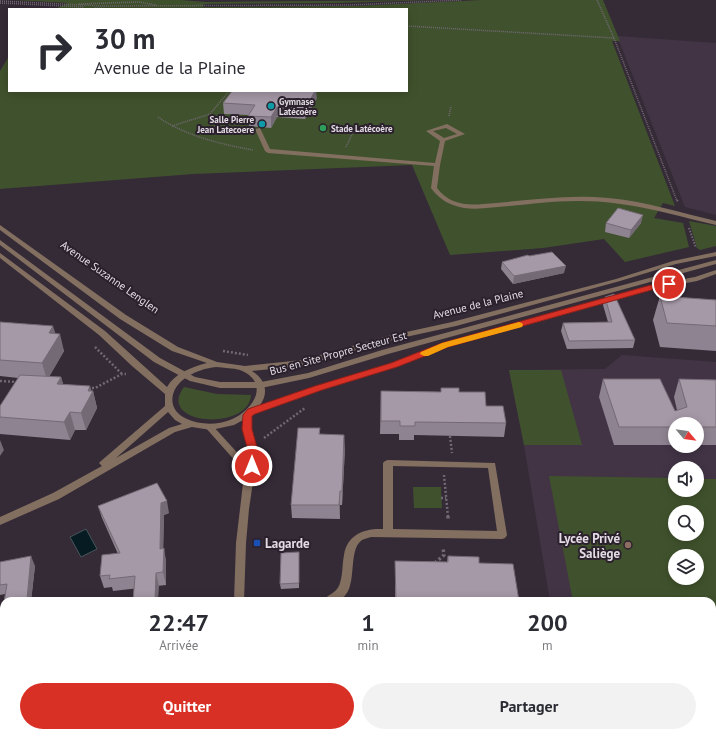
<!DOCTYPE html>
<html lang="fr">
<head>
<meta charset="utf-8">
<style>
	body { margin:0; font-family:"PT Sans",sans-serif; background:#f2f2f3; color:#2b2b33; height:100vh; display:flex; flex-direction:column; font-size:15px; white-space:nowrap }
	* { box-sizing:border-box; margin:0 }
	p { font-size:13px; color:#7c7c81 }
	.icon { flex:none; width:22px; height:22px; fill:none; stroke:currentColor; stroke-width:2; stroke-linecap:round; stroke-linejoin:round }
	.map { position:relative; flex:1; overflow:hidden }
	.side { position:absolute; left:0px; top:597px; width:716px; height:140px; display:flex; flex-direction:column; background:#fff; border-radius:12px 12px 0 0; box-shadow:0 2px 10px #0003 }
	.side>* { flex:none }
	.guide { position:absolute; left:8px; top:8px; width:400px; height:84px; border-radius:0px; box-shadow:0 2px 10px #0003; background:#fff; color:#2b2b33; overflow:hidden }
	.needle { width:26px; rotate:119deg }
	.buttons { position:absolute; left:668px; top:417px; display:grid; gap:8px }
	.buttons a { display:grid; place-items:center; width:36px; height:36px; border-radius:50%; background:#fff; box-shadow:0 2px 10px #0003; font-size:20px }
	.pin { position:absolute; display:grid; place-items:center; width:34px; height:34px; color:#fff; margin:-17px; border:2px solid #fff; border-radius:50%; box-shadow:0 1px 4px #0007 }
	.me { position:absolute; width:44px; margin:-22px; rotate:0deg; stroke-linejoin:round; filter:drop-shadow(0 0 3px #0008) }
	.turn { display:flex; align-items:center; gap:14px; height:84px; padding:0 20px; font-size:18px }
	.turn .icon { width:52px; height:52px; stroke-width:2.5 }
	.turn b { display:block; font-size:28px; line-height:34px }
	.eta { display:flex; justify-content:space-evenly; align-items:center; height:68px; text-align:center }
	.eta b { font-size:24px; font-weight:700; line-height:28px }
	.action { display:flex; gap:8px; margin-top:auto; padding:8px 20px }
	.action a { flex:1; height:46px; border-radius:24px; background:#d93025; color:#fff; font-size:16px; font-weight:700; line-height:46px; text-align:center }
	.action a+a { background:#f2f2f3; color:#2b2b33 }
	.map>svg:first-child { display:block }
</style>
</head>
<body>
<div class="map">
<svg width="716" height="737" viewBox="0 0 716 737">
	<rect width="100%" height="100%" fill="#352b37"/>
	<path fill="#423445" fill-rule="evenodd" d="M617,36L716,43V215L685,207Z
		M622,355L716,362V734L702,733H712V601H550L524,445L509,370L605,369ZM675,424H697V446H675ZM675,468H697V490H675ZM675,512H697V534H675ZM675,556H697V578H675Z"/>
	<path fill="#40522d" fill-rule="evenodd" d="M14,0H181L206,2L440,0L337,3L204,4L203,7L356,6L482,0H603L620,41H612L675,206L663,203L654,218L683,223L689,247L625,262L604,239L543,248L450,255L412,165L193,174L0,189V71L9,56V91H407V9H55L68,3Z
		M689,221L716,226V246L700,250L697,248Z
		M509,370H561L582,445H524Z
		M184,387L217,394L251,395C249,432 155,425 184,387Z
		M549,476L675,478V490H697V479H716V683L712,682V601H573ZM675,512H697V534H675ZM675,556H697V578H675Z
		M413,487H441L442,508H414Z"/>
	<path fill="#061c22" stroke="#48565c" d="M86,529L97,549L81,557L70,537Z"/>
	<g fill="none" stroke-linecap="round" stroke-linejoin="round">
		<path stroke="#716873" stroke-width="1.5" stroke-dasharray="1 1" stroke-linecap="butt" d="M597,0L614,38L677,201
			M0,1L102,6L350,5L462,0
			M0,3L84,7
			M79,4L139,2L156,5
			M95,8L112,9
			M407,26L614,38
			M449,116L451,106
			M158,117C186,136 220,144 253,150
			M172,126L210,114L229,91
			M346,147L356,126"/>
		<path stroke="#716873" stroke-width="2" stroke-dasharray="1.5 1.5" stroke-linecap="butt" d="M677,200L678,202
			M689,228L696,248"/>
		<path stroke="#716873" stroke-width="2.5" stroke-dasharray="2 2" stroke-linecap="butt" d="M95,347L122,374
			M223,351L248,355
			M0,381L17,382
			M88,388H95L122,374H126
			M450,436L452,453
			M264,438L305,408
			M444,475L448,517
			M441,498H446"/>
		<path stroke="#716873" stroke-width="3.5" stroke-dasharray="2.5 2.5" stroke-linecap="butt" d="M448,516V520
			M435,563L444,555L443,548"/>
		<path fill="#836f60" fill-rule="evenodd" d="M447,124L465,134L445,141L440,165L437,188C448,203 465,206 483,204C525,201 567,194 608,198C645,201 681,213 716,221V225C670,214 624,200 576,201C553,201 531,204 509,206C494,207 479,210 464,208C449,205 440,200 431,188L434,166L268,153L265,151L255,129L260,128L270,149L435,163L440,141L426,131ZM446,128L457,134L444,138L433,131Z
			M0,240L160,358L195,377L220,382H261L308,373L382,350L716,260V264L388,354L309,378L261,388H220L190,381L154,362L0,245Z
			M388,460L495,463L507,535L505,538L502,539L371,537C368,538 364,539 362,540C346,551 360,591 339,600C335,602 329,601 324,601C328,593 337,594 340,583C343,574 342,565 344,555C347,535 364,528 383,529V463L385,461ZM393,466L488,468L497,531L393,529Z"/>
		<path fill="#836f60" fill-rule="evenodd" d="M248,412L252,415L251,429L260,458L254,475L249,509L246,543L244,601H234L236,543L244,475L237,463L205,427L206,425H212L243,459L248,466L250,458L243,429L244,415Z
			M231,733H243V737H231Z"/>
		<path fill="#836f60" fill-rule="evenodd" d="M0,225L126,315L178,347L217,362L245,366L302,360L388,336L452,322L616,279L673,261L716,252V256L676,264L620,281L456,326L392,340L302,366L252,371C265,379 270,393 259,406L316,386L391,363L442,343L651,285L695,277L716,270V274L697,281L655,289L448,347L397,367L322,390L252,415L234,425L211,430L192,427L175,432L59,499L0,525V517L53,493L102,466L99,463L101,461L165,406V394L132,366L99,335L0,258V253L105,331L167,387C175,373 192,367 207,363L172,351L120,319L0,230ZM216,367C224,368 233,368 240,370C272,383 252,412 230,420C218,425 199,425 187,419C166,410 169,388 187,377C196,371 206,368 216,367ZM168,412L175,420L182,424L169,428L116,458Z"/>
	</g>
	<path fill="#8e8390" d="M317,98L305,119L277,117L271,128L249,126L248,115L224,114L223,103Z
		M606,223H641L629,238L605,232Z
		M529,256L564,273L513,284L501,269L502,262Z
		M660,296L716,300V351L660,347L653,320Z
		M605,297L635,340L633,348L567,349L561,331L563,323L608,322L603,305Z
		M0,322L56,334L64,351L49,377H61L63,384L93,391L97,408L86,430H75L70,440L0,434V406L18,378L0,376Z
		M603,379L675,411L677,410L674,397L679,379L716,380V445H697V424H675V445H614L599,397Z
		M441,388L459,392L486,406L506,423L504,437L414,435V440H399V434H380L381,391L441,392Z
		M320,428V434L345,448L342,505H340V519L292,518L291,505Z
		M98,506L169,513L164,515L163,548L166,561V585L113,591L112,587L104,588L100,576L118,554L102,518Z
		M299,552V588L281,589L280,584Z
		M448,556L479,563L519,601H395V561L447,562Z
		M0,562L35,566L31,601H4V604V603L5,594L0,595Z
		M52,733H115L80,737H54Z
		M294,733H373L369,737H295Z"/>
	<path fill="#746a75" d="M315,91H316L317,98L305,119V109Z
		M277,107V117L271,128V117Z
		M643,215L641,223L629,238L631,230Z
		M566,266L564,273L513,284L514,276Z
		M53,326L57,338L60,334L64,351L47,380L42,363L49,333Z
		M61,377L66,395L57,384Z
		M90,386L92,392L93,391L97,408L86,430L81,413L88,391Z
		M70,412L75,430L70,440L64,422Z
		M344,435L345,448L342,505V491Z
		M0,440L4,450L0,456Z
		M340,491V519L339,505Z
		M167,501L169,513L164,515L163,561L160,549L161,503Z
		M164,548L166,561V585L163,572Z
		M31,556L35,566L31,601H27V599Z
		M156,573L159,586L158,601H155Z
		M355,733H373L369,737H343Z"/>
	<path fill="#a598a7" stroke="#746a75" d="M232,91H315L305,109L277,107L271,117L248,116L255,105L223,103Z
		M618,208L643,215L631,230L606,223Z
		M552,252L566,266L514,276L502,262L528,255L529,256Z
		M614,294L635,340L569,341L563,323L612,322L605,297Z
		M660,296L716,300V326L667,323Z
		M0,322L53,326L49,333L60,334L42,363L0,360Z
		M20,375L61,377L57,384L90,386L88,391H93L81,413L70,412L64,422L0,417V406Z
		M603,379H660L675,411L687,407L679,379L716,380V427H697V424H675V427H619Z
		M441,388H459V392H485L486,406H503L506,423L415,422V426H400V421H381V391L441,392Z
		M298,428H320L319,434L344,435L342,491H340L339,505H291Z
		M157,483L167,501L161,503L160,549L164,548L163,572L156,573L155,601H133L135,576L109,579L110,575L100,576L102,555L120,553L98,506Z
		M299,552V583L280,584L281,553Z
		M31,556L27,599L17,601H4V603L7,584L0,585V562Z
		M448,556L479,557V563L513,564L519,601H396L395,561L448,562Z
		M296,733H355L343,737H297Z"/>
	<path fill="#d93025" stroke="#8d1f18" d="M669,282L673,284L672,286L655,289L448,347L397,367L322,390L255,414L252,416V429L260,458L256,469H248L247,466L250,458L242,429L243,415L248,409L315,386L391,363L442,343L651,285Z"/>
	<path fill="#f59e0b" d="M519,322L522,323L523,325L522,327L448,347L428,356H424L420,354L421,352L442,343Z"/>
	<g fill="#0f9aa8" stroke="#2b212d" stroke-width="1.5">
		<circle cx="271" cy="106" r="4"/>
		<circle cx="262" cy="124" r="4"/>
	</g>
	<circle fill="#2e9e5b" stroke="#2b212d" stroke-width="1.5" cx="323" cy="128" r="4"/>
	<rect fill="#1a4fb4" stroke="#2b212d" stroke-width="1.5" x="253" y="539" width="8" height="8" rx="2"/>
	<circle fill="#8d6e63" stroke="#2b212d" stroke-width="1.5" cx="628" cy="545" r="4"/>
	<g text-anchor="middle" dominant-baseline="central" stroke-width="4" stroke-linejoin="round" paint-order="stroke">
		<g font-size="9" font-weight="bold" fill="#e3dce4" stroke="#2b212d" text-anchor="start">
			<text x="279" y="101">Gymnase<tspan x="279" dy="10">Latécoère</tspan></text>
			<text x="254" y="119" text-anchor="end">Salle Pierre<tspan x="254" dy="10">Jean Latecoere</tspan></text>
			<text x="331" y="128">Stade Latécoère</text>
		</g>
		<g font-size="11" fill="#e3dce4" stroke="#2b212d">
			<text transform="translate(110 277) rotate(35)">Avenue Suzanne Lenglen</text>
			<text transform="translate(478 304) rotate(-14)">Avenue de la Plaine</text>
			<text transform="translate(338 353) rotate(-15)">Bus en Site Propre Secteur Est</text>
		</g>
		<g font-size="13" font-weight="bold" fill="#e3dce4" stroke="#2b212d" text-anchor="end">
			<text x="620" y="538">Lycée Privé<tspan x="620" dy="15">Saliège</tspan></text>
			<text x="265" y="543" text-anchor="start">Lagarde</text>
		</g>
	</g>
</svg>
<div class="buttons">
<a><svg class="needle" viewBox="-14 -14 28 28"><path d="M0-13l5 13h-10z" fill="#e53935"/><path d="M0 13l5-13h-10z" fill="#7c7c81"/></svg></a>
<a><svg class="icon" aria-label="sound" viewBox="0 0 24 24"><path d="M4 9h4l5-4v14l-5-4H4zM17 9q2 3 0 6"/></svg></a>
<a><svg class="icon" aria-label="search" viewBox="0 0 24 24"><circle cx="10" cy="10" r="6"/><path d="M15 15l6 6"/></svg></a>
<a><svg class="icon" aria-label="layers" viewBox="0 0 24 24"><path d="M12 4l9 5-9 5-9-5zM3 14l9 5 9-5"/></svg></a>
</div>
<div class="pin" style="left:669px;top:284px;background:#d93025"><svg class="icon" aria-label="arrive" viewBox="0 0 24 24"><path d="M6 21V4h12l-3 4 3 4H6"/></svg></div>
<svg class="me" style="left:252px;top:466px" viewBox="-20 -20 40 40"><circle r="17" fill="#d93025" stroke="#fff" stroke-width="3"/><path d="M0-11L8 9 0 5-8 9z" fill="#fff"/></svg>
<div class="guide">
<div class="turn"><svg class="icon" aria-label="right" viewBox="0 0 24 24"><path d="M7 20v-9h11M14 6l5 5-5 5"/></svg><div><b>30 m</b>Avenue de la Plaine</div></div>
</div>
<section class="side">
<div class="eta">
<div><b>22:47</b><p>Arrivée</p></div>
<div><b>1</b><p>min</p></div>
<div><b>200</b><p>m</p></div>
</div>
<div class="action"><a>Quitter</a><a>Partager</a></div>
</section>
</div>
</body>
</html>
